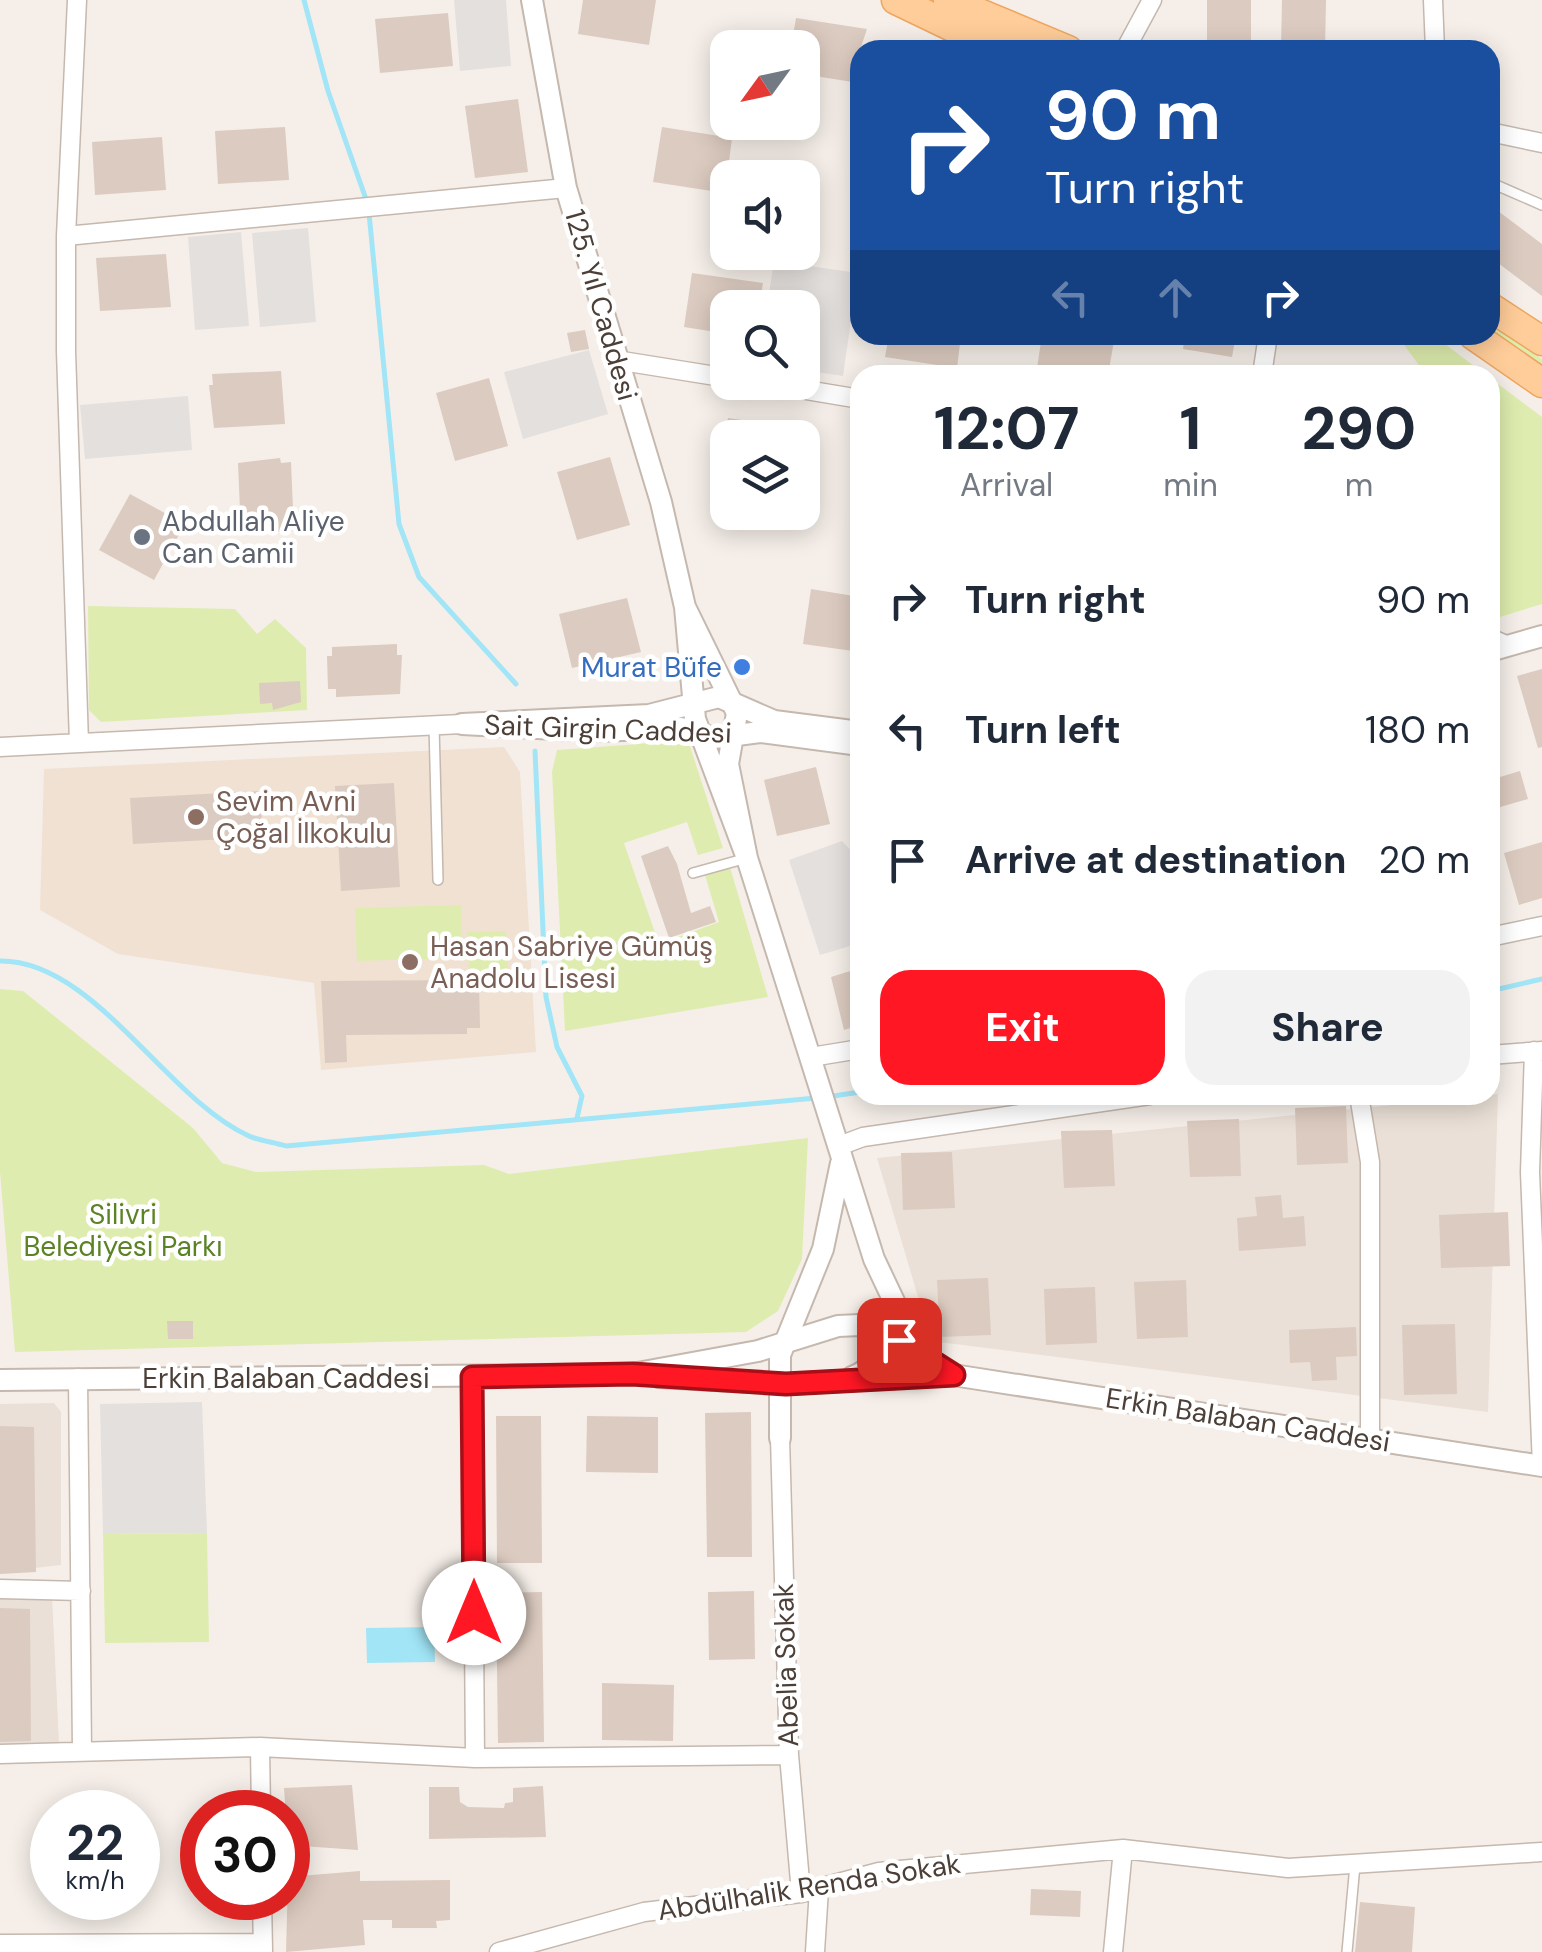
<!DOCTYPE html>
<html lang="en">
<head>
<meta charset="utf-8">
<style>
	body { margin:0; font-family:"DM Sans",sans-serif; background:#f2f2f3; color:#1f2937; height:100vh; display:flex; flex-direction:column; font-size:38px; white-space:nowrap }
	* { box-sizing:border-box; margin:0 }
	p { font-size:32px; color:#747a83 }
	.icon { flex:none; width:55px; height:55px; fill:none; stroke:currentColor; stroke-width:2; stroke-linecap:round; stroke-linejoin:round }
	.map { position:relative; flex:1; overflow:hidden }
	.panel { position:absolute; left:850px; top:365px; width:650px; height:740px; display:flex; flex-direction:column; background:#fff; border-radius:30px; box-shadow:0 5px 25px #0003 }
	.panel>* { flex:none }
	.top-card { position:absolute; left:850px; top:40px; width:650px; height:305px; border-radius:30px; box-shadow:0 5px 25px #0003; background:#1a4fa0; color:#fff; overflow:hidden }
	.needle { width:65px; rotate:237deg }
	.controls { position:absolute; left:710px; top:30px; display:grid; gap:20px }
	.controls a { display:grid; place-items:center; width:110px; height:110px; border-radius:20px; background:#fff; box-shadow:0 5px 25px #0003; font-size:50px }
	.speed { position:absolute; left:30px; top:1790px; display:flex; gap:20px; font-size:50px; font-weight:700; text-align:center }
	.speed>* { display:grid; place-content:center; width:130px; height:130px; border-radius:50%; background:#fff; box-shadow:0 5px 25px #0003; line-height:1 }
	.speed small { font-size:25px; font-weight:400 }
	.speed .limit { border:15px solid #d22; background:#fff; color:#111 }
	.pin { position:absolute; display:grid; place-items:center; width:85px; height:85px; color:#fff; margin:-42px; border-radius:20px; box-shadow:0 5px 15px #0006 }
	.me { position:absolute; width:110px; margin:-55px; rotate:0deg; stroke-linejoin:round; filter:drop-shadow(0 0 8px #0008) }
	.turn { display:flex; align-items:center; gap:35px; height:210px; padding:0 30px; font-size:45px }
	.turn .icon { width:130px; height:130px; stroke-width:2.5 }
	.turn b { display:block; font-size:70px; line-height:85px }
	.lanes { display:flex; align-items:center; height:95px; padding:0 30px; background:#0003; justify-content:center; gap:50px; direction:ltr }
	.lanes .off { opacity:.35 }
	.eta { display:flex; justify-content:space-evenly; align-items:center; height:170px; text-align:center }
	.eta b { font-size:60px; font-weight:700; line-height:70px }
	.cta { display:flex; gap:20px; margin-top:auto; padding:20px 30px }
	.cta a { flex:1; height:115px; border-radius:30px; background:#ff1724; color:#fff; font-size:40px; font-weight:700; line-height:115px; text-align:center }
	.cta a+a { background:#f2f2f3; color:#1f2937 }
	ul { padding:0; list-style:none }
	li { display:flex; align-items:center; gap:30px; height:130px; padding:0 30px }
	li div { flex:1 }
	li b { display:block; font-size:38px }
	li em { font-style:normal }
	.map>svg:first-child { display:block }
</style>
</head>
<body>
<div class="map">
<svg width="1542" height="1952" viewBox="0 0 1542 1952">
	<rect width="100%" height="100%" fill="#f6efe9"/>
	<path fill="#eae0d7" d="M1498,1094L1488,1412L931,1341L877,1158Z
		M54,1403L61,1412V1565L0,1572V1404Z
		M0,1595L52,1596L59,1743L52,1748L0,1750Z"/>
	<path fill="#f0e1d2" d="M504,747L520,772L536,1052L321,1070L314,983L118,954L40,910L44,769Z"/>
	<path fill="#deedaf" d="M1490,323L1542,359V369L1490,330Z
		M1397,335H1433L1486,375H1426Z
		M1490,378L1542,417V604L1490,620Z
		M88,606L235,609L257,634L275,619L306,648L307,710L101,722L89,710Z
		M679,741L689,743L723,848L698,855L687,822L624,843L659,944L719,922L705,875L730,867L768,997L565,1031L552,772L557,750Z
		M461,905L462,958L357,961L355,908Z
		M506,931L508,972L469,973L467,932Z
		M0,989L23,991L53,1015L193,1128L222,1163L256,1172L484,1165L509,1174L808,1138L802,1259L778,1311L746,1332L15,1352L0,1172Z
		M207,1533L209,1642L105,1643L103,1534Z"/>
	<path fill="#e4e0de" d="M454,0H506L511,66L460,71Z
		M308,228L316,322L260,327L252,233Z
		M241,232L249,326L195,330L188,237Z
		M774,261L858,273L843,376L803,370L802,308L767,307Z
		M589,350L608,414L523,439L504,372Z
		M188,396L192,450L85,459L80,405Z
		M842,841L860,860V943L820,955L789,860Z
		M202,1402L207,1533L103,1534L100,1404Z"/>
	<path fill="#a1e5f7" d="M434,1627L435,1662L367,1663L366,1628Z"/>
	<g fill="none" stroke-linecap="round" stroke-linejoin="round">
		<path stroke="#a1e5f7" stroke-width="5" d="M304,0L328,91L367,202
			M369,213L399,524L419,577L516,684
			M535,751L546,997L557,1047L582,1096L577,1118
			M0,961C94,960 166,1099 249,1136C260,1141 274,1142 286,1146L816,1098
			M1490,991L1542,979
			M827,1097L860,1092"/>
	</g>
	<path fill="#dccbc0" d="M583,0H656L649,45L578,34Z
		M1207,0H1251V50H1207Z
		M1282,0H1326L1325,50H1281Z
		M448,13L453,66L380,73L375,19Z
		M796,18L867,29L860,50L859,83L802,74V48H791Z
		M518,99L528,172L475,178L465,106Z
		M285,127L289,180L218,184L215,131Z
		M662,127L732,138L725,193L653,182Z
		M162,137L166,190L95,195L92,142Z
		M1490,205L1542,244V296L1490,257Z
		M166,254L171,307L100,311L96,258Z
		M692,273L763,283L759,308H728V334L684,327Z
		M585,330L589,349L571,352L567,333Z
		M889,335H961L957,368L885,357Z
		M1042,335L1114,341L1108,375H1036Z
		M1185,335H1236L1232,357L1183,349Z
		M281,371L285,424L214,428L209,385H213L212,374Z
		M489,378L508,446L455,461L436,393Z
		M728,418L805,429V438H725Z
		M610,457L630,525L577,540L557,472Z
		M280,458L281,463L291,462L294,531L241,534L238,463Z
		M130,494L185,524L154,580L99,550Z
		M811,589L860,597V652L803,644Z
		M627,598L641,652L572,668L559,614Z
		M397,644V655H402L400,694L336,697V689H328L327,656H332V647Z
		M1542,669V747L1538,748L1517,676Z
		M300,681L301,702L273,710L272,703L260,704L259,683Z
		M816,767L830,824L777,836L764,780Z
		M1520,771L1528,799L1490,810V780Z
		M394,783L400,887L341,891L335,786Z
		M260,791L263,837L133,844L130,798Z
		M1542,842V898L1519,905L1504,853Z
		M668,846L677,864L691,913L710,906L716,922L669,938L641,856Z
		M860,968V1025L844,1030L831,977Z
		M466,980V986L479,985L480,1028H467V1034L346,1035L347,1062L325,1063L321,981Z
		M1346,1106L1348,1163L1297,1165L1295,1108Z
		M1239,1119L1241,1176L1190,1177L1187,1121Z
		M1112,1130L1115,1186L1064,1188L1061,1131Z
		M952,1152L955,1208L903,1210L901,1153Z
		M1281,1195L1283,1218L1304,1216L1306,1246L1239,1251L1237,1218L1257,1216L1255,1197Z
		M1508,1212L1510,1266L1441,1268L1439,1215Z
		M988,1278L991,1335L940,1337L937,1280Z
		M1186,1280L1188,1337L1137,1339L1134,1282Z
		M1095,1287L1097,1343L1046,1345L1044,1289Z
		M167,1321H193V1339H168Z
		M1455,1324L1457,1394L1404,1395L1402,1325Z
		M1356,1327L1357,1356L1336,1357L1337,1380L1312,1381L1310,1362L1290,1363L1289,1330Z
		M751,1412L752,1557H707L705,1413Z
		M496,1416H541L542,1563H497Z
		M587,1416L658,1417V1473L586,1472Z
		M0,1426L34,1427L36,1572L0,1574Z
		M754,1591L755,1659L709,1660L708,1592Z
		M542,1592L544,1742L498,1743L496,1593Z
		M0,1608L30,1609L31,1741L0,1742Z
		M602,1683L674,1685L673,1741L602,1740Z
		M352,1785L358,1850L288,1845L284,1788Z
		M543,1786L546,1837L429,1839V1787H459L460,1802L468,1807L504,1808L505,1803L513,1802V1788Z
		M360,1871V1881L450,1880V1920L436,1921L437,1928H392V1920H363L365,1945L286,1952L288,1877Z
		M1031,1889L1081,1891L1080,1917L1030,1915Z
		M1360,1902L1415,1907L1412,1952H1355Z"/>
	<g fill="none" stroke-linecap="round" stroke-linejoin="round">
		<g stroke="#c5b8ae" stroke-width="12">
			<path id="service" d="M1496,185L1542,205
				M1490,633L1508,641
				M434,725L438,880
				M693,873L747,858
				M1347,1952L1355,1865"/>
		</g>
		<g stroke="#c5b8ae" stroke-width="21">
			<path id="minor" d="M77,0L66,236V351L79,743
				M1433,0L1435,50
				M1125,50L1152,0
				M1490,132L1542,143
				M66,236L566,188
				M616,360L728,378
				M1262,375L1268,335
				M758,382L860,399
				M0,747L462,724
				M1490,937L1542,926
				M1534,1051L1530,1172L1542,1466
				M1490,1055L1542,1051
				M811,1057L860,1049
				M1359,1095L1370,1162V1441
				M839,1146L863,1137L1150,1095
				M472,1377L475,1758
				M78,1378L82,1750
				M780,1438L789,1755L801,1893
				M0,1589L81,1591
				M260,1747L261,1812
				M0,1754L260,1747L475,1758L789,1755
				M262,1898L263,1952
				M0,1944L263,1943
				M499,1952L644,1912L801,1893L879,1872L1123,1849L1288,1868L1542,1852
				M815,1952L819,1889
				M1113,1952L1123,1849"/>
		</g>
		<g stroke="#c5b8ae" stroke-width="24">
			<path id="tertiary" d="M532,0L566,188L661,502L685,607L695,719L747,858L728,764L737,713L685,607
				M1490,651L1542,636
				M860,732L774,721L719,697L649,715L462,724L594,731L681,728L714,738L760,732L860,745
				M747,858L874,1259L917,1350
				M659,1377L786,1384L953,1375L1542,1466
				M852,1377C876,1368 886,1346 885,1321
				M0,1380L632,1374L758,1351L838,1326L860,1325L899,1340L953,1375
				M780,1438V1355L823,1249L841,1163"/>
		</g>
		<g stroke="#eea65f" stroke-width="31">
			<path id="primary" d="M896,0L1000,50
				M948,0L1068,50
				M1490,307L1542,341
				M1473,335L1542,383"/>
		</g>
		<use href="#service" stroke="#fff" stroke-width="9"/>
		<use href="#minor" stroke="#fff" stroke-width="18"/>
		<use href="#tertiary" stroke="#fff" stroke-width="20"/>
		<use href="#primary" stroke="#ffcd99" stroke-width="28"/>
	</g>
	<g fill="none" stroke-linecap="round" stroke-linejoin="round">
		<g stroke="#a60f17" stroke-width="25">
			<path id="route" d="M474,1613L472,1377L632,1374L786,1384L954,1375L899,1340"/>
		</g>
		<use href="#route" stroke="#ff1724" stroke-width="18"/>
	</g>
	<circle fill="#6b7280" stroke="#fff" stroke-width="4" cx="142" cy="537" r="10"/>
	<circle fill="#3f7fe0" stroke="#fff" stroke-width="4" cx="742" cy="667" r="10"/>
	<g fill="#8d6e63" stroke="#fff" stroke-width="4">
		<circle cx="196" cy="817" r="10"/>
		<circle cx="410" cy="962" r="10"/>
	</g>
	<g text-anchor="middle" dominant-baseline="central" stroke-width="9" stroke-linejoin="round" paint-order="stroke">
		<g font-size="28" fill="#4b3f37" stroke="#fff">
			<text transform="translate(601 305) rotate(74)">125. Yıl Caddesi</text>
			<text transform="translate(608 729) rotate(2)">Sait Girgin Caddesi</text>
			<text x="286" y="1378">Erkin Balaban Caddesi</text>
			<text transform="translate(1248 1420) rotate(9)">Erkin Balaban Caddesi</text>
			<text transform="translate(786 1665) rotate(-92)">Abelia Sokak</text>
			<text transform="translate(809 1887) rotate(-9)">Abdülhalik Renda Sokak</text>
		</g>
		<g font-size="28" fill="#5b616d" stroke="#fff" text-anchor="start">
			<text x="162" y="521">Abdullah Aliye<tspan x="162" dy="32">Can Camii</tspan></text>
		</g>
		<g font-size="28" fill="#366cbe" stroke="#fff" text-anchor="end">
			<text x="722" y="667">Murat Büfe</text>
		</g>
		<g font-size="28" fill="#785e54" stroke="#fff" text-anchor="start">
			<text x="216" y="801">Sevim Avni<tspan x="216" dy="32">Çoğal İlkokulu</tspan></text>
			<text x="430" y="946">Hasan Sabriye Gümüş<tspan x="430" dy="32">Anadolu Lisesi</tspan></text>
		</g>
		<g font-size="28" fill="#5b8224" stroke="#fff">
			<text x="123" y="1214">Silivri<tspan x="123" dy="32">Belediyesi Parkı</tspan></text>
		</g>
	</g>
</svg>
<div class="controls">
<a><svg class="needle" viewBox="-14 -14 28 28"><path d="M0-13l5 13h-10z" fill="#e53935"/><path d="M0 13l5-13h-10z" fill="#747a83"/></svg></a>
<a><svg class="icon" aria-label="sound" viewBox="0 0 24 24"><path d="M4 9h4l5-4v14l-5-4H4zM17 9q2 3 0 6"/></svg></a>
<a><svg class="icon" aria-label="search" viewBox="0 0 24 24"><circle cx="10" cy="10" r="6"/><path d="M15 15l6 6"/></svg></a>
<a><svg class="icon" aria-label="layers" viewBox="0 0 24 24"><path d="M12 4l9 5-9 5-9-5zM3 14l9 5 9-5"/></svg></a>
</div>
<div class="speed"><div>22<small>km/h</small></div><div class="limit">30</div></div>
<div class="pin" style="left:899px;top:1340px;background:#d93025"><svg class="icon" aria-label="arrive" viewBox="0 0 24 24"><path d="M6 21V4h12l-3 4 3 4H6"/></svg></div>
<svg class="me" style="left:474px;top:1613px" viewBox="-20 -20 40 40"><circle r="19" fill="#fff"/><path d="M0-13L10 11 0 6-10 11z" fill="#ff1724"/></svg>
<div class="top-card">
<div class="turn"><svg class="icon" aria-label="right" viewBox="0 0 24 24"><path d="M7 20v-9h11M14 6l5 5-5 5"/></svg><div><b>90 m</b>Turn right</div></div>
<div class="lanes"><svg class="icon off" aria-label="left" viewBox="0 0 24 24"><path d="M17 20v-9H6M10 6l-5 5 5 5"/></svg><svg class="icon off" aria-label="ahead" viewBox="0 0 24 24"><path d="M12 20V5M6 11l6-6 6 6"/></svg><svg class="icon" aria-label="right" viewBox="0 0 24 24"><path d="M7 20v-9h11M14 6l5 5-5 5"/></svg></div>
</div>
<section class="panel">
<div class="eta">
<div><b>12:07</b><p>Arrival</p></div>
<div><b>1</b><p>min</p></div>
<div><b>290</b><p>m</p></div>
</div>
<ul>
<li><svg class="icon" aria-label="right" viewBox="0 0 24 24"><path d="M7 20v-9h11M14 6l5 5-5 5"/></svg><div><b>Turn right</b></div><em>90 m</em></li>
<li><svg class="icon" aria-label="left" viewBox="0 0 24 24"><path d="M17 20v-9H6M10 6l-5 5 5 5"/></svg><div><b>Turn left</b></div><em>180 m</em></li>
<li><svg class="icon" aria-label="arrive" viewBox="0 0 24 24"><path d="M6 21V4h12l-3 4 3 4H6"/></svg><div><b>Arrive at destination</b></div><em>20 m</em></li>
</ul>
<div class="cta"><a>Exit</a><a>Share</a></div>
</section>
</div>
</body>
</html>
